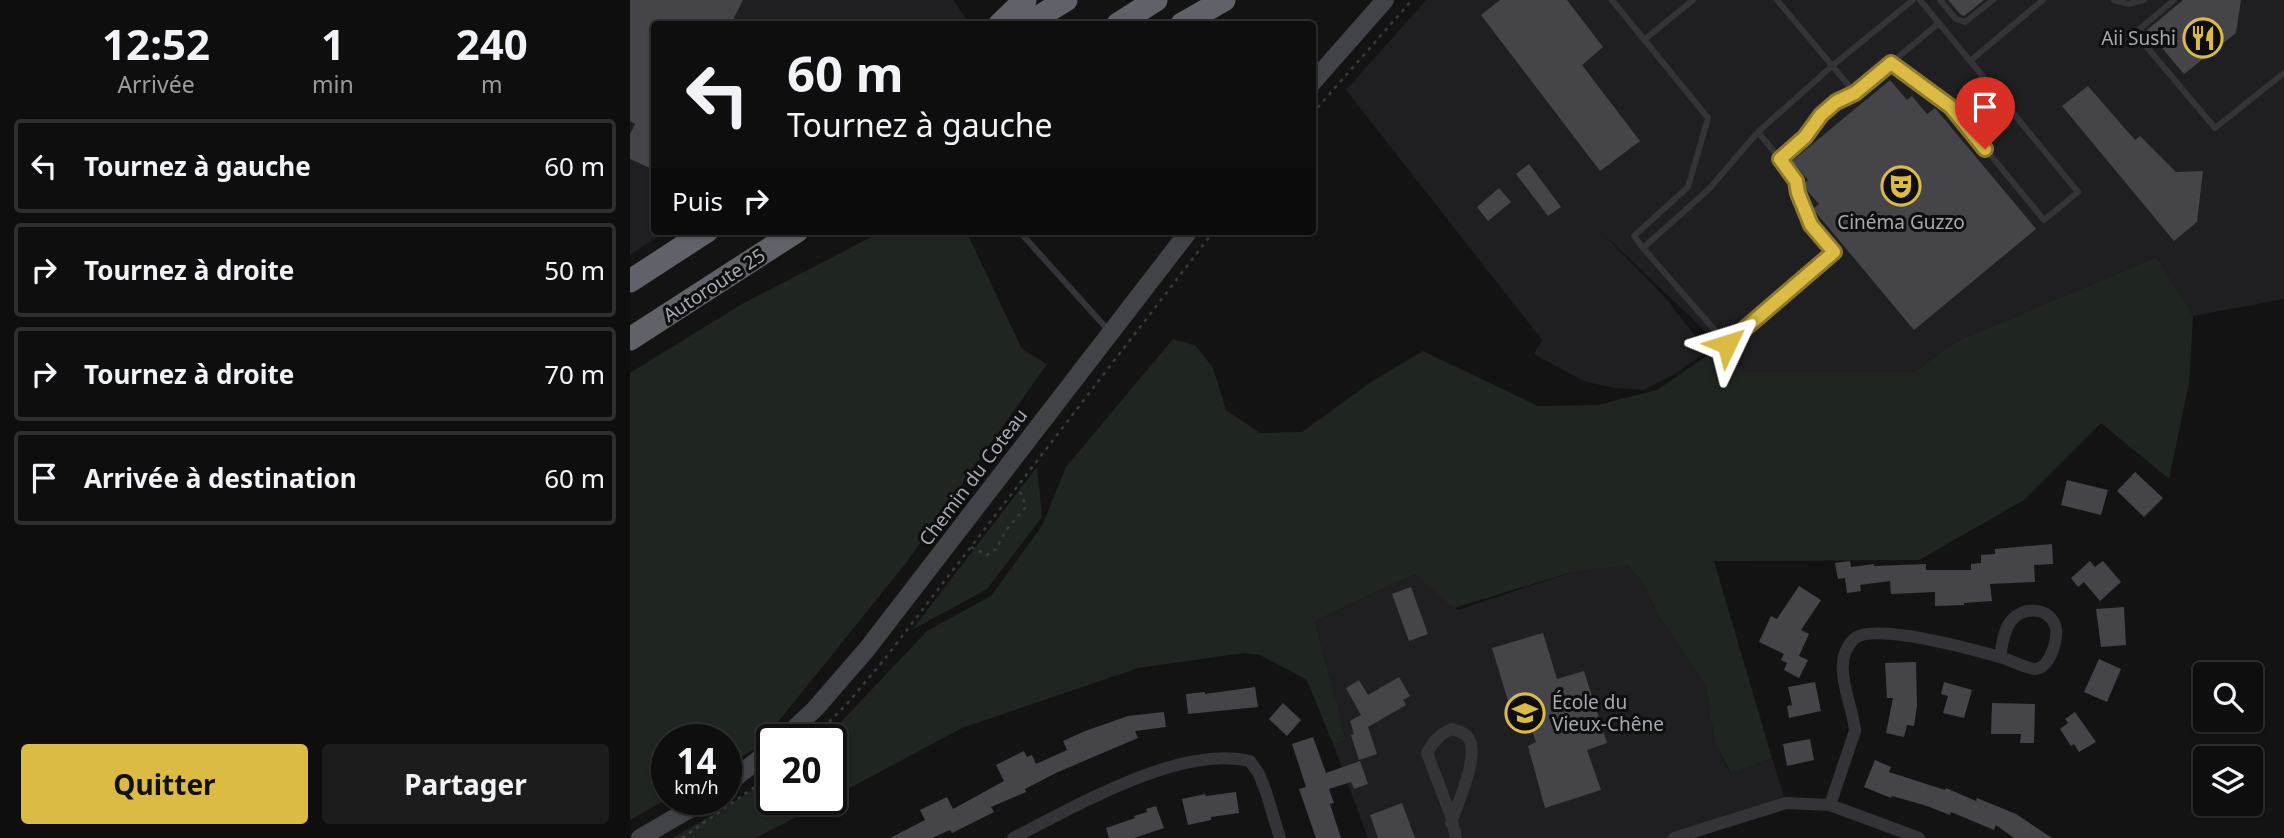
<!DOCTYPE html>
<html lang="fr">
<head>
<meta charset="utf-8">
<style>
	body { margin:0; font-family:"Noto Sans",sans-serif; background:#1c1c1d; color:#f1f3f6; height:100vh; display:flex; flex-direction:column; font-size:26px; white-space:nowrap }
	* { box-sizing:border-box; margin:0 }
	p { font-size:23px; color:#9b9c9e }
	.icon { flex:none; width:38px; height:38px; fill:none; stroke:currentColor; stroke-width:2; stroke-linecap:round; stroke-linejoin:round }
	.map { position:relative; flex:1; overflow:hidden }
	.sheet { display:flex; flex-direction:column; background:#0e0e0f; width:630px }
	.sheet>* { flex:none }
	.hud { position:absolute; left:21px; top:21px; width:665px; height:214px; border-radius:7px; box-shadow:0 2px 5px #0004,0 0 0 2px #2e2e2f; background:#0e0e0f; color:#f1f3f6; overflow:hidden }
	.tools { position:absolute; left:1563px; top:662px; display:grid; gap:14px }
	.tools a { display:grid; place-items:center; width:70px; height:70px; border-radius:7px; background:#0e0e0f; box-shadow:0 2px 5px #0004,0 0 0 2px #2e2e2f; font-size:35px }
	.speed { position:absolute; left:21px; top:724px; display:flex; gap:14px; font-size:35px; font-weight:700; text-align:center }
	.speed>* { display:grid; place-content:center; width:91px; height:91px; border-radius:50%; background:#0e0e0f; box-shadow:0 2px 5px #0004,0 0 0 2px #2e2e2f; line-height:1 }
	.speed small { font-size:18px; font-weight:400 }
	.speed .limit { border:4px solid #111; border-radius:10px; background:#fff; color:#111 }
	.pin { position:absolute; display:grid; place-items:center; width:60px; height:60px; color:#fff; margin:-72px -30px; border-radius:50% 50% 50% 0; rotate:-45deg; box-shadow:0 0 7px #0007 }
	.pin .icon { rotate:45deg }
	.me { position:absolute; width:77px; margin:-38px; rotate:49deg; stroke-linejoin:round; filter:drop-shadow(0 0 5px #0008) }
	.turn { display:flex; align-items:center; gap:24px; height:147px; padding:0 21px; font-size:32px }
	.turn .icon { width:91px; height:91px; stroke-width:2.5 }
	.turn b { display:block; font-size:49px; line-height:60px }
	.then { display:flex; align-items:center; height:66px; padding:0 21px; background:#0003; gap:14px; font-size:26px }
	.eta { display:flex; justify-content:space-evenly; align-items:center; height:119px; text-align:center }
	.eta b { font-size:42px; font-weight:700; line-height:49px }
	.button { display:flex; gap:14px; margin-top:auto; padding:14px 21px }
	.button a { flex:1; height:80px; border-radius:7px; background:#dbbb43; color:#111; font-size:28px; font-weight:700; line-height:80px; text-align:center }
	.button a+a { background:#1c1c1d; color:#f1f3f6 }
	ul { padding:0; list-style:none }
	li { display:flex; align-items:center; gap:21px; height:94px; margin:0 14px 10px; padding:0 7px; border:4px solid #2e2e2f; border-radius:7px }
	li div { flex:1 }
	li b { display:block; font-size:26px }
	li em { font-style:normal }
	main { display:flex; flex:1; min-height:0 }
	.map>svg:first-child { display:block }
</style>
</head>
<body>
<main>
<section class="sheet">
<div class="eta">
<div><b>12:52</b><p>Arrivée</p></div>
<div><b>1</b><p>min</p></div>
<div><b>240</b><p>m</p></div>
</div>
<ul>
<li><svg class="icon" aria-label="left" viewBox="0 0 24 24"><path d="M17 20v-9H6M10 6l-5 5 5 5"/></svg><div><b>Tournez à gauche</b></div><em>60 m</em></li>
<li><svg class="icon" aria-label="right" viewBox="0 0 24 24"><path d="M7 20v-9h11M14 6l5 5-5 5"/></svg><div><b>Tournez à droite</b></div><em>50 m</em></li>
<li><svg class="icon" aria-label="right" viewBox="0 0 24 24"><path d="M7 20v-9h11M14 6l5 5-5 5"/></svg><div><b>Tournez à droite</b></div><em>70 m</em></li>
<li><svg class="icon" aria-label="arrive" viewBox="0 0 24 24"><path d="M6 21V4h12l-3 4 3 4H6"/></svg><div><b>Arrivée à destination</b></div><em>60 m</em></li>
</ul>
<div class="button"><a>Quitter</a><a>Partager</a></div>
</section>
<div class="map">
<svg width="1654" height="838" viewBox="0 0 1654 838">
	<rect width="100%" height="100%" fill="#131314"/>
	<path fill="#1f1f21" d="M0,0H323L340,24H24V231H37L0,255Z
		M796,0H1654V299L1563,316L1527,257L1325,342L1284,372H1113L1091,346L970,231L1034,296L1077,351L1045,374L1013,390L984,388L953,381L904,354L912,340L716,90Z
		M998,565L1015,586L1026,612L1076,686L1085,743L1100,773L1142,758L1156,803L1044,838H738L703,744L716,740L685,621L784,574L828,610L942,572Z"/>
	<path fill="#1f2621" d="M253,231H336L392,349L417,364L276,563L127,748L96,765V740H37V799L0,820V373L112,304Z
		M1527,257L1563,316L1559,383L1539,479L1471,423L1394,500L1289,560L1084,561L1142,758L1101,773L1085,743L1076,686L1026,612L1015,586L998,565L942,572L824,608L784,574L685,621L716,740L703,744L677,680L630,655L614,653L508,668L332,728L201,798V740H194L297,631L361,596L412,526L436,467L543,339L566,346L583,368L596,410L630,433L672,432L741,382L793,351L908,406L968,405L1027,390L1091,346L1113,372H1284L1325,342Z
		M407,467L412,517L357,589L282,630Z
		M142,779V800H198L126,838H43Z"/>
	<path fill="#454549" d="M0,0H113L101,24H76L68,20L66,24H24V170L0,159V134L5,124L0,121Z
		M870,0H937L973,47L952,65L1010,141L970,171L851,15Z
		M1318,0H1354L1334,16L1330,14Z
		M1553,0H1611L1606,33L1554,74L1517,30Z
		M1260,80L1277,100L1282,96L1297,114L1305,108L1406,229L1284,330L1183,209L1189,204L1172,185L1178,180L1162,161Z
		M1458,86L1505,140L1510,136L1546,172L1573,171L1567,222L1544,241L1432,106Z
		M899,164L931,207L918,216L886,174Z
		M869,188L881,202L858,221L847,207Z
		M1505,472L1533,498L1514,517L1487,491Z
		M1437,480L1478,490L1471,515L1431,505Z
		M1422,544L1423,564L1404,565L1405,582L1360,584L1362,601L1334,603V605L1305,606V592L1261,594L1260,581L1230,585L1231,591L1217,593L1215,578L1208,579L1205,563L1220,561L1221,567L1244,564V566L1296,564V570H1341V564L1351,563V555L1365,554V549Z
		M1460,561L1465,567L1473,561L1491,582L1470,601L1454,582L1448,587L1441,578Z
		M1169,586L1191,600L1171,630L1179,634L1169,656L1178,660L1169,678L1154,670L1157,663L1151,660L1154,654L1129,642L1141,616L1147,619Z
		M781,587L798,634L779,641L762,594Z
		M1494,607L1496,645L1471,647L1466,609Z
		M913,633L927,679L954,671L977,743L957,750L971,790L915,808L898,746L906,742L895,710L882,714L862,648Z
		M1469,659L1491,669L1477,702L1454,692Z
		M1286,662L1287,706L1284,726L1277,725L1274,737L1256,733L1263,698H1257L1255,663Z
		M769,677L780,696L773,700L776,705L738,727L747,754L729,760L721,735L724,734L720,721L731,715L716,688L729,680L738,695Z
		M1185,682L1191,711L1159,718L1157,706L1162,705L1158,687Z
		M1314,682L1342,690L1334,718L1313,713L1318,696L1311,694Z
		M625,687L628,707L558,714L556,694L575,692V694Z
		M653,703L671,720L657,736L639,719Z
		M1362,703L1405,704L1404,743H1390L1391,734H1361Z
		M534,712L536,727L505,731L508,738L428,772L395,789L396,792L361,807L364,812L322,833L320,830L302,838H260L295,820L290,810L317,797L323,809L374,781L366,765L394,751L397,757L402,755L406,764L437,750L433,741L455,731L498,716Z
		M1445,712L1466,742L1449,752L1444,744L1441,746L1430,729L1438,723L1435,719Z
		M683,737L696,773L730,761L738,784L724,789L721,782L699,789L704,803L700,804L711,838H686L669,789L676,787L662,744Z
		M1180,739L1184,760L1157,766L1153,744Z
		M1245,760L1261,767L1259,772L1315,790L1316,788L1346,801L1347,798L1386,814L1422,838H1384L1366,825L1364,830L1321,812L1320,815L1297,806L1262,796L1261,798L1234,787Z
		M606,792L609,813L581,817V820L558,825L552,799L575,794L576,796Z
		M772,803L785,838H748L740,815Z
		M526,806L534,828L504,838H479L476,828L505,818L504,816L517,812L516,809Z"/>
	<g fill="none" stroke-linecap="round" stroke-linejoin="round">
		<path stroke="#3a3b3f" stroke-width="2.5" stroke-dasharray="3.5 5" stroke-linecap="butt" d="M682,114L782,0
			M341,547L357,555L366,549L376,530L395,508L393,495L386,490
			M181,740L216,705L253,661L584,231
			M52,838L142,775"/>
		<path stroke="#343438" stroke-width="6" d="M982,0L1078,118L1058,187L1004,236L1013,248
			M1147,0L1225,93
			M1283,0L1202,66L1128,132L1150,159L1175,137L1191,115L1206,102L1225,93L1309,23
			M1310,0L1326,19L1335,22L1363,0
			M1484,0L1498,4L1514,0
			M1544,0L1505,33L1585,128L1654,73
			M1014,40L1063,0
			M1340,61L1413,0
			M1261,63L1321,107L1414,220L1448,192L1290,0
			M1128,132L1079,189L1013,248L1097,344L1204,252L1181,225L1168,193L1166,181L1150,159
			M389,231L479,331"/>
		<path stroke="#343438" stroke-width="12" d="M1200,805L1225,731C1223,703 1199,663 1224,639C1242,621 1345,650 1370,657C1381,660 1394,668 1405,669C1420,669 1430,636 1425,625C1417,606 1392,607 1381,621C1373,631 1372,646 1370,657
			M821,823C827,804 852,752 837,736C833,732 827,731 822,729C809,734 803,742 797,753L821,816L826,838
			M383,838C445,807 550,744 620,761L629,774L636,792L650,838
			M1044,838L1156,803L1200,805L1289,838"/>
		<path stroke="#424348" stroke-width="18" d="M682,83L755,0
			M152,740L185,709L237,649L559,231
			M96,785L142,749
			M10,838L75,800"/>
		<path stroke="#616269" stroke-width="23" d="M370,24L395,0
			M397,24L436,0
			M488,24L526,0
			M552,24L594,0
			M0,281L77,231
			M0,339L167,231"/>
	</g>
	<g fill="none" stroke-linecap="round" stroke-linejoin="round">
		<g stroke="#8e7a2c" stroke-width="18">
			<path id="route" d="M1097,344L1204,252L1181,225L1168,193L1166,181L1150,159L1175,137L1191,115L1206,102L1225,93L1261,63L1321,107L1355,149"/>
		</g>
		<use href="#route" stroke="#dbbb43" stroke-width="12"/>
	</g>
	<defs>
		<g id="restaurant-ring" transform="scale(2.0125)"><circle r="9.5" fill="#0e0e0f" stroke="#dbbb43" stroke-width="1.5"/><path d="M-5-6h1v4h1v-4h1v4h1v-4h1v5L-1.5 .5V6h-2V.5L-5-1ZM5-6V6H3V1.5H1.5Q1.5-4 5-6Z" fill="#dbbb43"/></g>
		<g id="theatre-ring" transform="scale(2.0125)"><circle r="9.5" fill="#0e0e0f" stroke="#dbbb43" stroke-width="1.5"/><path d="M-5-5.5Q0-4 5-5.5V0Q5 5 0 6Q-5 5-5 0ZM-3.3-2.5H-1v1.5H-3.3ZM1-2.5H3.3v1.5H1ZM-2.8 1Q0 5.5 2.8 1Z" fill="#dbbb43"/></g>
		<g id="school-ring" transform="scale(2.0125)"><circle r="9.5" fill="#0e0e0f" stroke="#dbbb43" stroke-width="1.5"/><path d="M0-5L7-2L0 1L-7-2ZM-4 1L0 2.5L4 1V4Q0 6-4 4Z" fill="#dbbb43"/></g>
	</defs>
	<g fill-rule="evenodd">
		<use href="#restaurant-ring" x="1573" y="38"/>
		<use href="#theatre-ring" x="1271" y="186"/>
		<use href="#school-ring" x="895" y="713"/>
	</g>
	<g text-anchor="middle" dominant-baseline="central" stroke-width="6" stroke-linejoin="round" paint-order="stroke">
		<g font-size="19" fill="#a6a8b3" stroke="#0e0e0f" text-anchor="end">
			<text x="1546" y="38">Aii Sushi</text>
			<text x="1271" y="222" text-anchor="middle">Cinéma Guzzo</text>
			<text x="922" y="702" text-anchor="start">École du<tspan x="922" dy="22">Vieux-Chêne</tspan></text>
		</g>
		<g font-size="19" fill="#a6a8b3" stroke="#0e0e0f">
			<text transform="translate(84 285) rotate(-33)">Autoroute 25</text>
			<text transform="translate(343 477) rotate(-53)">Chemin du Coteau</text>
		</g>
	</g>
</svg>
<div class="tools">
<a><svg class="icon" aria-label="search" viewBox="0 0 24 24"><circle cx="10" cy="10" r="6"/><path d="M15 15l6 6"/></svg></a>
<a><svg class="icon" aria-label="layers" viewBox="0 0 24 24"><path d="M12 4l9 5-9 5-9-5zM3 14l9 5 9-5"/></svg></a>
</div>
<div class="speed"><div>14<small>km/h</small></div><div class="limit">20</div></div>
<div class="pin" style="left:1355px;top:149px;background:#d93025"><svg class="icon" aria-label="arrive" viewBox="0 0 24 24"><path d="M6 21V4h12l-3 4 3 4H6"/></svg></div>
<svg class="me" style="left:1097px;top:344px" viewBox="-20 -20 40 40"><path d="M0-17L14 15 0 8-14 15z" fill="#dbbb43" stroke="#fff" stroke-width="4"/></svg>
<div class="hud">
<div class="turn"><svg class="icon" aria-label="left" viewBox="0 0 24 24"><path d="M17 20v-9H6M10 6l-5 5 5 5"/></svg><div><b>60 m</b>Tournez à gauche</div></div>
<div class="then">Puis<svg class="icon" aria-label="right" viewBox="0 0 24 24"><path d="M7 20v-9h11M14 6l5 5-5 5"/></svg></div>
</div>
</div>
</main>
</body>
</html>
